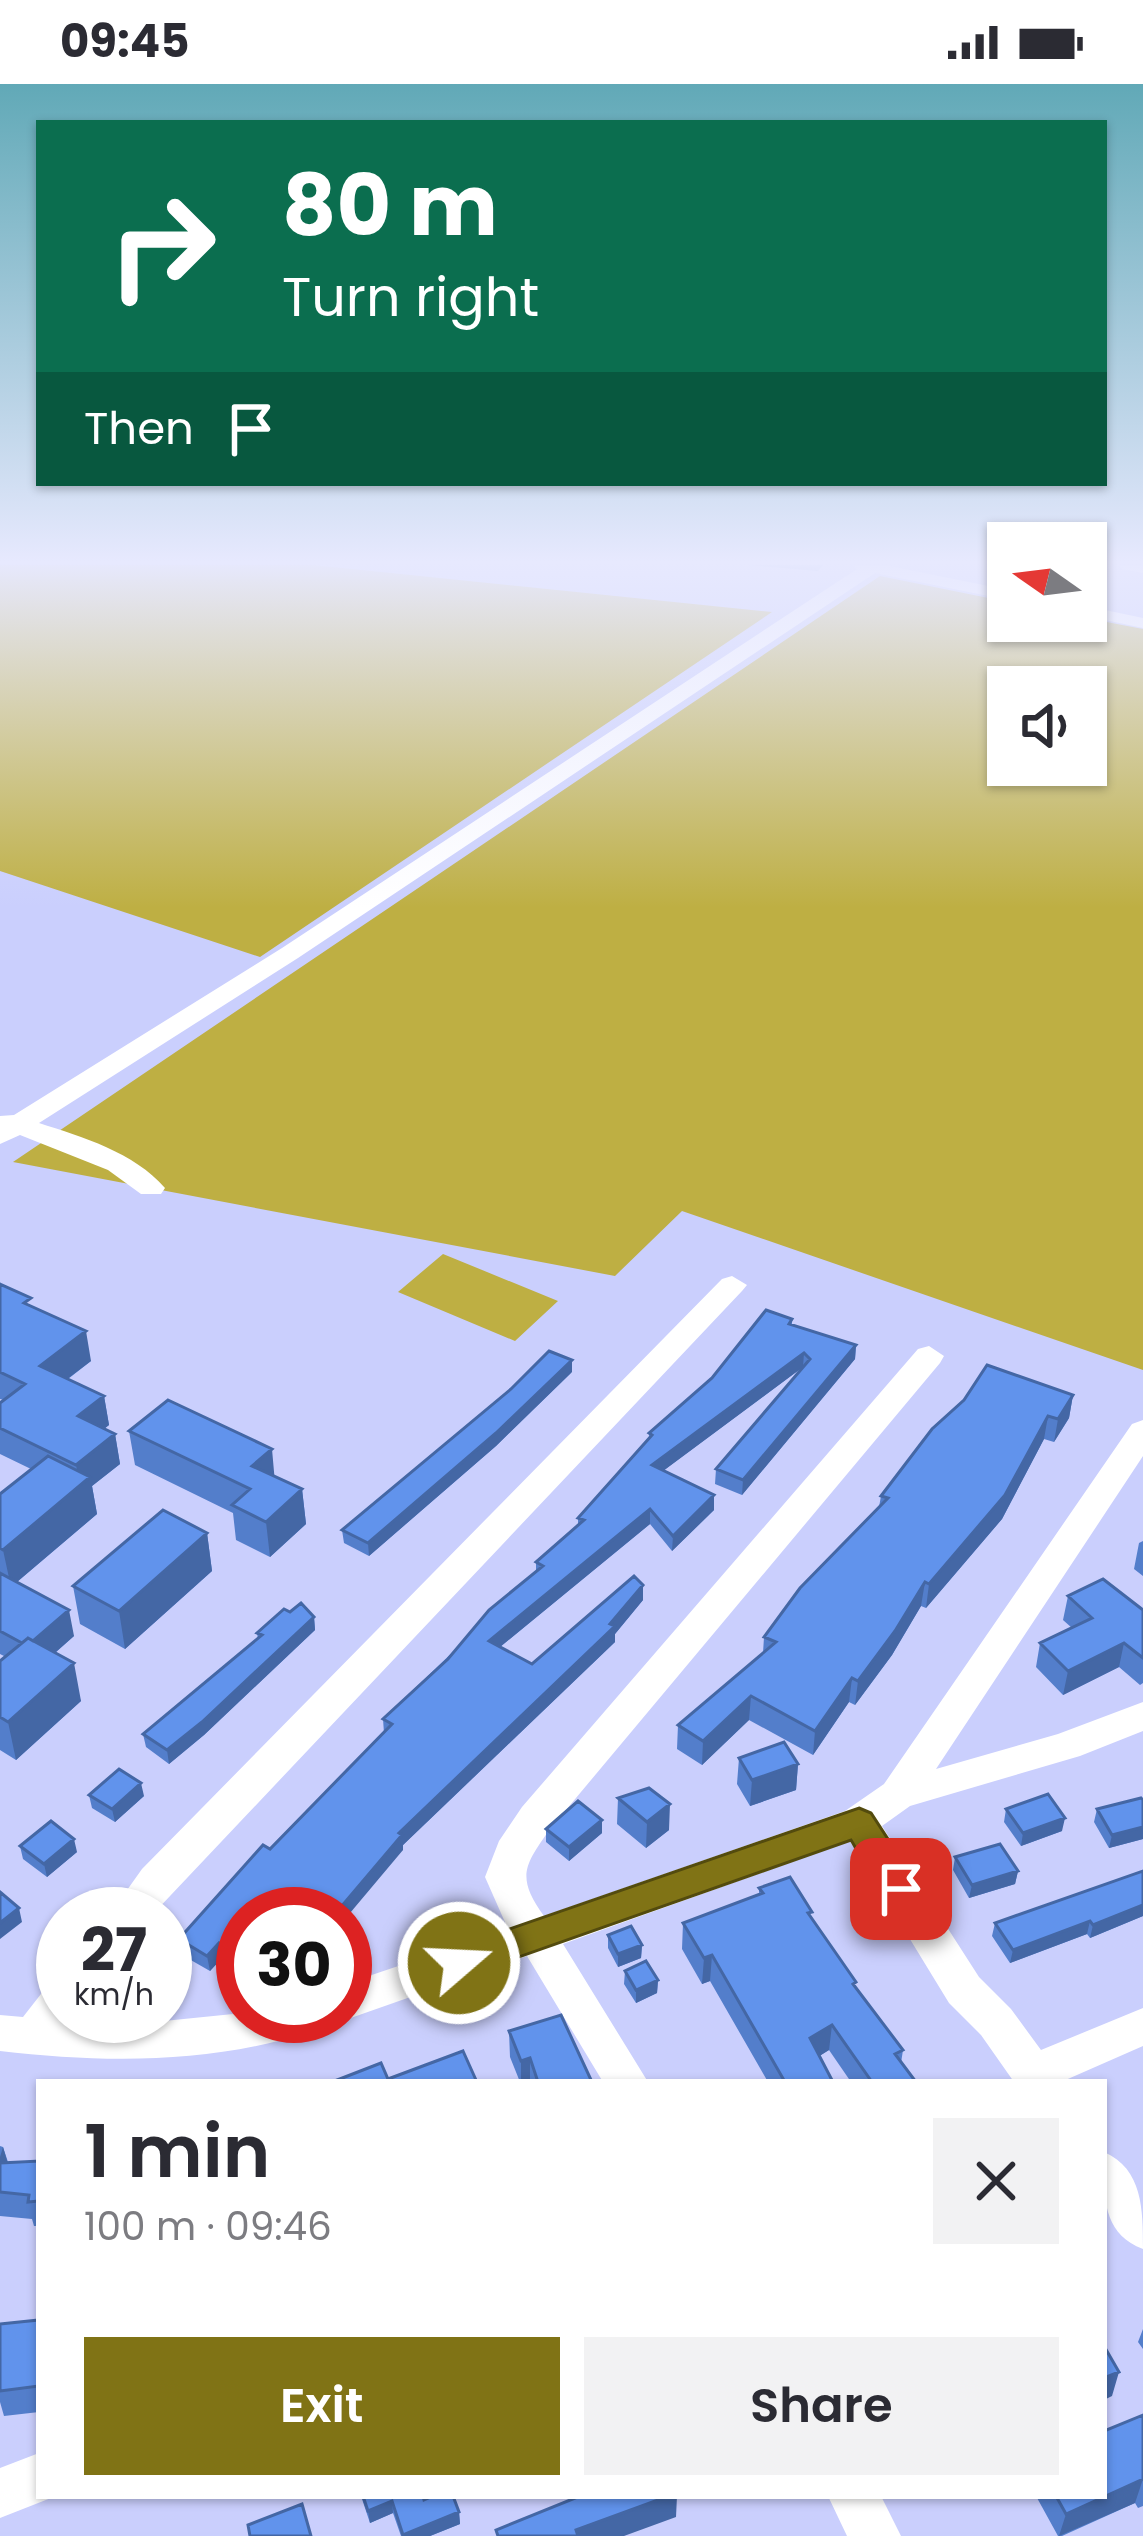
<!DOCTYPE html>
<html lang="en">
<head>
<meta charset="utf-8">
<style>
	body { margin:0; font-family:Poppins,sans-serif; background:#f2f2f3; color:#2b2b33; height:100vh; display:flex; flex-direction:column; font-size:45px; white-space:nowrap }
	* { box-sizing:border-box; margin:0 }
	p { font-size:39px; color:#7c7c81 }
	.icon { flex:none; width:66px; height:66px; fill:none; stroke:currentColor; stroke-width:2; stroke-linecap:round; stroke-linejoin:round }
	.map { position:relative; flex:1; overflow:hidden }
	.drawer { position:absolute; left:36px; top:1995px; width:1071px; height:420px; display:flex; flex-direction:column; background:#fff; border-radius:0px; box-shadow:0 3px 9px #0004 }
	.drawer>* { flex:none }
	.banner { position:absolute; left:36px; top:36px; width:1071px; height:366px; border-radius:0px; box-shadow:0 3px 9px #0004; background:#0b6e4f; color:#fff; overflow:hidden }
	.needle { width:78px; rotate:284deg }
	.tools { position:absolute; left:987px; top:438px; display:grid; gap:24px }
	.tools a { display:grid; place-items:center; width:120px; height:120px; border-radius:0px; background:#fff; box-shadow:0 3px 9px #0004; font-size:60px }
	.speed { position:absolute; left:36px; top:1803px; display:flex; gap:24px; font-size:60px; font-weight:700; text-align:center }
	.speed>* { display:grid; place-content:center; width:156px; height:156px; border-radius:50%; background:#fff; box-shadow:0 3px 9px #0004; line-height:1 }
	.speed small { font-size:30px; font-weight:400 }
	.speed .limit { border:18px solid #d22; background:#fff; color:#111 }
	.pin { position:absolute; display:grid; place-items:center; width:102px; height:102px; color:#fff; margin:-51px; border-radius:24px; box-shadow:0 6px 18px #0006 }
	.me { position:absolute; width:132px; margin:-66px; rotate:71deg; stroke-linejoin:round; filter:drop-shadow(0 0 9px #0008) }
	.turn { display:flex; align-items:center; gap:42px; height:252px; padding:0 48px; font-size:54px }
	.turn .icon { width:156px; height:156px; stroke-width:2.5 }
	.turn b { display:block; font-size:84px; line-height:102px }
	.then { display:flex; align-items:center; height:114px; padding:0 48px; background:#0003; gap:24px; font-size:45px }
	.round { display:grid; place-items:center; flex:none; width:126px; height:126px; border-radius:0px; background:#f2f2f3 }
	.overview { display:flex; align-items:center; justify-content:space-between; height:204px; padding:0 48px }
	h1 { font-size:72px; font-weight:600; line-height:90px }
	.cta { display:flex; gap:24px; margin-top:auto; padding:24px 48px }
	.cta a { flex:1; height:138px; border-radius:0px; background:#807315; color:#fff; font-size:48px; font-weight:600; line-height:138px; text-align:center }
	.cta a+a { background:#f2f2f3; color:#2b2b33 }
	.status { display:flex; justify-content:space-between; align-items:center; height:84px; padding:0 60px; background:#fff; direction:ltr }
	.status svg { height:33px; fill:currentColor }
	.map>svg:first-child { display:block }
</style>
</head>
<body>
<div class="status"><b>09:45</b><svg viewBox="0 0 49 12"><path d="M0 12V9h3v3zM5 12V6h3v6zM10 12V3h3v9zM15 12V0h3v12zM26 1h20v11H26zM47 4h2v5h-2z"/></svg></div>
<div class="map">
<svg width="1143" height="2452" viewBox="0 0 1143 2452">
	<rect width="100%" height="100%" fill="#cacffd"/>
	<path fill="#beaf43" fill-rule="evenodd" d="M0,481H313L772,528L260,873L0,787Z
		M880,492L1008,518V537L1086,534L1143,545V1286L682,1127L615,1192L13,1078ZM1008,603H1086V681H1008Z
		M443,1170L558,1217L515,1257L398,1208Z"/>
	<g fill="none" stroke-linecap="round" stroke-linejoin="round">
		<path fill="#fff" fill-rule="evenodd" d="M854,481H885L1008,506V516L875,489L298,874L39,1039C82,1053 134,1068 165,1104L161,1110H141L108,1086L20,1051L0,1060V1032L14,1031L282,864L857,485Z
			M1119,481H1143V489L1122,485Z
			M1086,522L1143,534V544L1086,532Z
			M732,1192L747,1201L742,1207L153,1830H110L142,1785L722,1195Z
			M929,1262L944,1272L940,1279L550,1745C524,1782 516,1793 544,1832L845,1727L884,1700L1132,1340L1143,1336V1372L936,1685L1058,1650L1143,1618V1647L1080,1672L910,1722L882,1742L979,1893L1011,1925L1041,1966L1143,1924V1962L1061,1998H1014L981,1951L949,1919L850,1757L563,1860L648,1998H603L527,1872L345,1936L334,1932H345V1900L508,1845L485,1793L499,1757L522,1723L918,1265Z
			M63,1896V1932H74L70,1937L154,1938L243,1929L325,1932L319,1945L304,1950C204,1980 103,1979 0,1967V1931L23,1933L48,1901Z
			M1104,2068C1143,2085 1143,2126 1143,2165C1100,2149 1104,2108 1104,2068Z
			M39,2369V2412H56L0,2434V2384Z
			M828,2412H881L901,2452H847Z"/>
	</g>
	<path fill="#537ecb" d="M749,481H823L818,487Z
		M0,1200L32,1223L91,1277L68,1295L104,1312L109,1341L104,1345L115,1350L120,1380L92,1402L97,1430L17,1498L74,1552L55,1569L81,1617L16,1676L0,1666V1577L6,1573L0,1570V1410L31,1385L0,1370V1319L4,1316L0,1315Z
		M792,1235V1241L856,1261L855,1275L742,1411L715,1400L716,1385L803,1283L664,1386L714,1411V1426L672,1467L650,1440L500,1563L532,1580L643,1501V1516L615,1550V1558L403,1761V1766L243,1830V1888L221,1875L210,1887L182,1871L179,1855L384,1649L383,1635L536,1488V1478L578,1441V1434L649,1355V1349Z
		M572,1288L496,1362L369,1472L344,1459L342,1446Z
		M1073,1311L1069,1334L1054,1358L1044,1355L1002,1435L926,1524L921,1522L892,1571L855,1621L849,1618L813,1671L749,1636L702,1681L677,1665L678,1641L763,1569L764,1553L879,1423L881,1412Z
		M129,1347L302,1405L306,1440L270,1473L236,1456L233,1429L135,1381Z
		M207,1449L212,1487L125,1565L80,1540L73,1502Z
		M1143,1457V1492L1134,1485L1139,1459Z
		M1068,1512L1143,1526V1599L1140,1601L1119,1583L1063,1611L1036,1583L1040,1559L1072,1544L1063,1536Z
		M290,1528L314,1533L315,1546L204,1651L169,1680L146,1663L143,1650L258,1555L257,1549Z
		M739,1674L798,1680L796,1706L750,1722L737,1700Z
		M89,1711L144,1712L115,1738L92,1724Z
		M618,1714L669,1746L646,1764L617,1740Z
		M1143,1716V1755L1109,1764L1094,1738L1097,1725Z
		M1006,1725L1062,1747L1021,1762L1004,1738Z
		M602,1736V1749L569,1777L546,1758V1745Z
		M20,1762L77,1768L47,1793L23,1775Z
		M955,1773L1018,1787L1015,1800L969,1814L953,1786Z
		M1143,1787V1832L1090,1854L1087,1850L1010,1879L992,1852L995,1839Z
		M759,1804L811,1834L856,1903L903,1966L901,1979L916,1998H851L829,1966L819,1972L833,1998H768L710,1897L702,1900L682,1865L683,1839L759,1810Z
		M608,1851L642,1861L641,1874L618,1883L608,1864Z
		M625,1887L658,1896L657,1909L636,1919L624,1900Z
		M509,1947L592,1998H520L510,1973Z
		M0,2062L3,2063L8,2078L39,2077V2142H34L32,2135L0,2132Z
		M39,2236V2328L4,2332L0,2318V2240Z
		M1143,2245V2265L1138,2258Z
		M1143,2331V2422L1138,2424L1135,2419L1062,2452H1058L1036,2412H1104Z
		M361,2412H423L424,2416L459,2428L460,2440L430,2452H401L393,2429L370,2439Z"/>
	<path fill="#4467a5" d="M86,1247L91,1277L46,1311L40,1282Z
		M856,1261L855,1275L742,1411L743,1396Z
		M804,1269L803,1283L651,1396L652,1381Z
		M572,1276V1288L496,1362L369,1472L368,1459Z
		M1073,1311L1069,1334L1054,1358L1058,1335Z
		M104,1312L109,1341L83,1361L78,1332Z
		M1048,1332L1044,1355L1002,1435L926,1524L929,1500Z
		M115,1350L120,1380L92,1402L97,1430L11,1503L3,1466L80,1402L76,1381Z
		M272,1365L275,1399L252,1382Z
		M302,1405L306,1440L270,1473L266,1438Z
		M714,1411V1426L672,1467L673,1452Z
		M650,1425V1440L489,1572V1557Z
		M207,1449L212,1487L125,1565L119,1527Z
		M925,1498L921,1522L892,1571L855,1621L858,1597Z
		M643,1501V1516L615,1550V1558L403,1761V1766L345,1835V1830H335L399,1749L610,1540Z
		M69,1526L74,1552L33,1588L27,1562Z
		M314,1533L315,1546L204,1651L169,1680L167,1666Z
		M1124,1559L1119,1583L1063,1611L1068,1587Z
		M74,1579L81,1617L16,1676L8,1638Z
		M852,1594L849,1618L813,1671L815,1647Z
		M751,1612L749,1636L702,1681L703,1657Z
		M798,1680L796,1706L750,1722L752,1696Z
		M141,1699L144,1712L115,1738L112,1725Z
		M670,1720L669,1746L646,1764L647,1738Z
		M1065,1734L1062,1747L1021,1762L1023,1749Z
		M602,1736V1749L569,1777V1763Z
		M1143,1743V1755L1109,1764L1112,1751Z
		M74,1755L77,1768L47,1793L44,1780Z
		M1018,1787L1015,1800L969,1814L972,1801Z
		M1143,1821V1832L1090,1854L1093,1841Z
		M19,1824L22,1838L0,1855V1839Z
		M1090,1837L1087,1850L1010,1879L1013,1866Z
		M219,1859L221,1875L210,1887L207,1872Z
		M642,1861L641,1874L618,1883V1870Z
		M712,1871L710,1897L702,1900L704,1874Z
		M658,1896L657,1909L636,1919V1906Z
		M832,1941L829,1966L807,1980L810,1954Z
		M530,1974V1998H521V1977Z
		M3,2063L10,2087L0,2084V2073Z
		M1119,2288L1112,2312L1104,2316V2294Z
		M1143,2395L1135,2419L1059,2452L1066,2430Z
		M669,2412H677L676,2433L624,2452H576V2446Z
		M392,2417L393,2429L370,2439L368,2427Z
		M459,2428L460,2440L430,2452H403Z"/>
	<path fill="#6193ec" stroke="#4467a5" stroke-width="3" d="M0,1200L31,1214L24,1219L86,1247L40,1282L104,1312L78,1332L115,1350L76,1381L0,1344V1319L25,1300L0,1288Z
		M766,1226L792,1235L789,1240L856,1261L743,1396L716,1385L810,1275L804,1269L652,1381L714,1411L673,1452L650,1425L489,1557L532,1580L634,1492L643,1501L610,1540L615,1542L399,1749L402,1751L335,1830H243V1874L219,1859L207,1872L179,1855L263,1761L270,1765L392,1640L383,1635L448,1575L489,1526L543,1482L536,1478L584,1436L578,1434L652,1351L649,1349L712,1294Z
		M549,1267L572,1276L496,1349L368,1459L342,1446L511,1305Z
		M987,1281L1073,1311L1058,1335L1048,1332L1005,1411L929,1500L925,1498L895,1547L858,1597L852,1594L815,1647L751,1612L703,1657L678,1641L776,1558L764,1553L800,1504L888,1414L881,1412L932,1345L964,1316Z
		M168,1316L272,1365L252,1382L302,1405L266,1438L232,1421L250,1405L129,1347Z
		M48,1372L90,1393L3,1466L0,1464V1410Z
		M163,1426L207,1449L119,1527L73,1502Z
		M0,1489L69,1526L33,1557L28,1554L22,1559L0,1547Z
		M1103,1495L1143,1526V1574L1124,1559L1068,1587L1040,1559L1092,1534L1068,1512Z
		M301,1519L314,1533L202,1638L167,1666L143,1650L262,1551L257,1549L284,1525L290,1528Z
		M28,1554L74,1579L8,1638L0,1633V1577Z
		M784,1658L798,1680L752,1696L739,1674Z
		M119,1685L141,1699L112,1725L89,1711Z
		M649,1704L670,1720L647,1738L618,1714Z
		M1048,1710L1065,1734L1023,1749L1006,1725Z
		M1141,1714L1143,1716V1743L1112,1751L1097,1725Z
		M578,1717L602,1736L569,1763L546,1745Z
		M51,1737L74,1755L44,1780L20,1762Z
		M1000,1760L1018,1787L972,1801L955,1773Z
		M1143,1787V1821L1093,1841L1090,1837L1013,1866L995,1839Z
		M790,1793L812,1828L808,1829L856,1898L853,1900L903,1966L895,1970L916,1998H872L832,1941L810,1954L833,1998H785L712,1871L704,1874L683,1839L763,1809L759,1804Z
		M0,1808L19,1824L0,1839Z
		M631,1842L642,1861L618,1870L608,1851Z
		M646,1877L658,1896L636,1906L625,1887Z
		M561,1931L592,1998H538L530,1974L521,1977L509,1947Z
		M463,1967L476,1996L470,1998H332L381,1979L388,1995Z
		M39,2077V2117L28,2118L29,2111L0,2108V2079Z
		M39,2236V2302L0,2307V2240Z
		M1104,2262L1119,2288L1104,2294Z
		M1143,2331V2395L1066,2430L1056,2412H1104V2347Z
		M363,2412H423L424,2416L433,2412H453L459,2428L403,2451L392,2417L368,2427Z
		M580,2412H669L576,2446L578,2452H498L496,2446Z
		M302,2420L311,2452H250L248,2441Z"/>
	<linearGradient id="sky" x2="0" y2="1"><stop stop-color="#61a9b7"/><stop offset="0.58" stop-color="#e7e9fe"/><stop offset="1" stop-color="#e7e9fe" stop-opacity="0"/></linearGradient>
	<rect width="1143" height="824" fill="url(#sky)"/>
	<path fill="#807315" stroke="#534b0e" stroke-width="3" d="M859,1724L871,1729L914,1795L919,1805L914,1816C881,1827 866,1780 851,1756L459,1894L446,1890L441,1879L446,1867Z"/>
</svg>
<div class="tools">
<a><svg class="needle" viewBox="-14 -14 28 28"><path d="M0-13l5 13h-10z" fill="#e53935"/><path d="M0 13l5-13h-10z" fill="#7c7c81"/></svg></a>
<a><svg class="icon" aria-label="sound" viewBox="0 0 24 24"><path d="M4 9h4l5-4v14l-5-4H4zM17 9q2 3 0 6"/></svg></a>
</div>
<div class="speed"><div>27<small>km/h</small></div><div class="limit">30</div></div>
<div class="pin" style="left:901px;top:1805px;background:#d93025"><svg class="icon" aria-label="arrive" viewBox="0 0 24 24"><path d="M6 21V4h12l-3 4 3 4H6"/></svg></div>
<svg class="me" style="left:459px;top:1879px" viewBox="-20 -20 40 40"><circle r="17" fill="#807315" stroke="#fff" stroke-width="3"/><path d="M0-11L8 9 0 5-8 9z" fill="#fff"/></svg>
<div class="banner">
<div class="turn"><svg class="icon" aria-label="right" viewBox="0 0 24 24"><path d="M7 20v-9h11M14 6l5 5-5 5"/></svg><div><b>80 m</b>Turn right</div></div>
<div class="then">Then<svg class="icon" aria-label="arrive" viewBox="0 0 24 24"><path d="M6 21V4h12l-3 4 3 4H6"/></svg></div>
</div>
<section class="drawer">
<div class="overview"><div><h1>1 min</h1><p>100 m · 09:46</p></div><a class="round"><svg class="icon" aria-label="close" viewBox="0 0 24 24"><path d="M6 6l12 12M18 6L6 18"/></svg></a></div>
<div class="cta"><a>Exit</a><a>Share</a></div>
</section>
</div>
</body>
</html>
